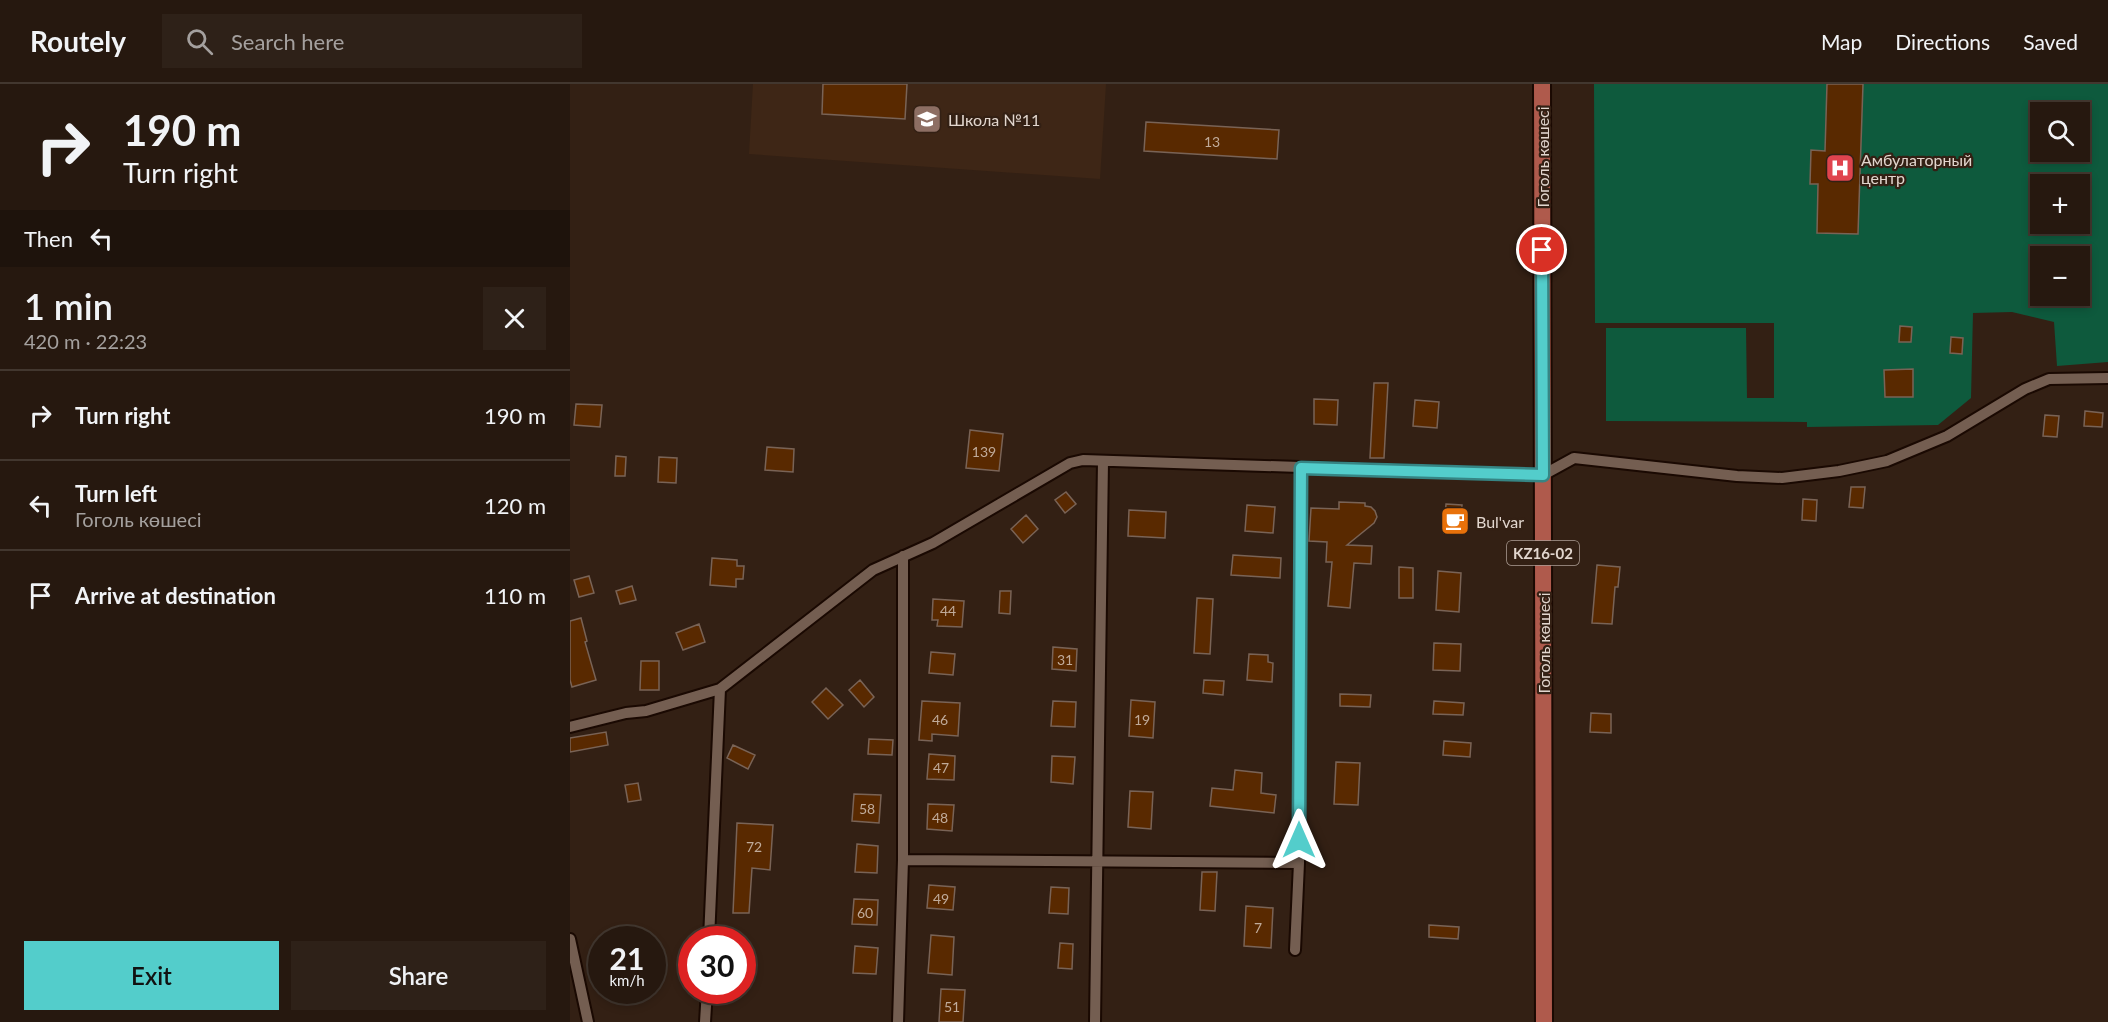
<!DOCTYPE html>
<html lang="en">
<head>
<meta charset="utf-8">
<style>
	body { margin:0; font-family:Lato,sans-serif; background:#2e2118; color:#f1f3f6; height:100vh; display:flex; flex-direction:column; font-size:22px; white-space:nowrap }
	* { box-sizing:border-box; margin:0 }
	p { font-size:20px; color:#a4a09e }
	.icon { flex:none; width:33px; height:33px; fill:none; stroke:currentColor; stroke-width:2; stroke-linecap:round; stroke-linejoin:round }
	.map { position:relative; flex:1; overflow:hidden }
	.side { display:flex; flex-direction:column; background:#26180f; width:570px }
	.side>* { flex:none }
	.hud { background:#26180f; color:#f1f3f6; overflow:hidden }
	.buttons { position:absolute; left:1460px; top:18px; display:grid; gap:12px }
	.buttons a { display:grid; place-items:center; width:60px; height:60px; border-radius:0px; background:#26180f; box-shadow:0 3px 9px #0003,0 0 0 2px #42372f; font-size:30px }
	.speed { position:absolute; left:18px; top:842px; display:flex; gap:12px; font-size:30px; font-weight:700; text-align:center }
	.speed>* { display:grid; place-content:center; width:78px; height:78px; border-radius:50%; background:#26180f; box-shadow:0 3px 9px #0003,0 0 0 2px #42372f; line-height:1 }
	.speed small { font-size:15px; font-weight:400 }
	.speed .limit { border:9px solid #d22; background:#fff; color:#111 }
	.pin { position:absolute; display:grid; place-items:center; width:51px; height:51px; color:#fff; margin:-26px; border:3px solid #fff; border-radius:50%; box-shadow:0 2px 6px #0007 }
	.me { position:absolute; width:66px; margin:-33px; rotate:0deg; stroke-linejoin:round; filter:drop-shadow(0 0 4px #0008) }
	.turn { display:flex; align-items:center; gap:21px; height:126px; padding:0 24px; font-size:27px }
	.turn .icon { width:78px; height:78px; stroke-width:2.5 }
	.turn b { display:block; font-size:42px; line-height:51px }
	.then { display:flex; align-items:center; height:57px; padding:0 24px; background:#0003; gap:12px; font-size:22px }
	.round { display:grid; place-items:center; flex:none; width:63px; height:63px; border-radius:0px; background:#2e2118 }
	.overview { display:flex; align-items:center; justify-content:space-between; height:102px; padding:0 24px }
	h1 { font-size:36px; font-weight:600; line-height:45px }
	.button { display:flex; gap:12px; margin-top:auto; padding:12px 24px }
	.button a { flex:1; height:69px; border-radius:0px; background:#53cdcb; color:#111; font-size:24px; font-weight:600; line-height:69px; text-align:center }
	.button a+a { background:#2e2118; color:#f1f3f6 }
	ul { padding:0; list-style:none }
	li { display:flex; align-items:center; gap:18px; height:90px; padding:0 24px; border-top:2px solid #42372f }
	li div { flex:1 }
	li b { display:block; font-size:22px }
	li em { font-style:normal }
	header { display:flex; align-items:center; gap:36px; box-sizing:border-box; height:84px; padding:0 30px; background:#26180f; border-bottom:2px solid #42372f }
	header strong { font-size:28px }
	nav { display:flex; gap:33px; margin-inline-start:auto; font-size:21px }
	.search { width:420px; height:54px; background:#2e2118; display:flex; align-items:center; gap:15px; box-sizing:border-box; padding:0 21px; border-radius:0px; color:#a4a09e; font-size:22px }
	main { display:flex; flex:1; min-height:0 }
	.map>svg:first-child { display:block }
</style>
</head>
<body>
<header>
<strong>Routely</strong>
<div class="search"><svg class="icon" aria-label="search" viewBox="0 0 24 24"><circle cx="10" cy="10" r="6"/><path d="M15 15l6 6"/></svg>Search here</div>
<nav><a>Map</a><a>Directions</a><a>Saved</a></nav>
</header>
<main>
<section class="side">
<div class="hud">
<div class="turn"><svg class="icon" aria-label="right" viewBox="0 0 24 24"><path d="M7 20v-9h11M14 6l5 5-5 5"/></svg><div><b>190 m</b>Turn right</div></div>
<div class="then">Then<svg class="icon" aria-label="left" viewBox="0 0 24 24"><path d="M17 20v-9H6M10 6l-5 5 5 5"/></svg></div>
</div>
<div class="overview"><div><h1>1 min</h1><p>420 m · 22:23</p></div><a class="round"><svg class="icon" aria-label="close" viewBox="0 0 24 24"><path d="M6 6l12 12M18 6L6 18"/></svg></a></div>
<ul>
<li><svg class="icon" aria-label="right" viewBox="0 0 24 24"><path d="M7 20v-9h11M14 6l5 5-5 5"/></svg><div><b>Turn right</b></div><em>190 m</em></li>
<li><svg class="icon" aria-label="left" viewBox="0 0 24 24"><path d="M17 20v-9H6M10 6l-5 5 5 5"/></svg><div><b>Turn left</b><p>Гоголь көшесі</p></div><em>120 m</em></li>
<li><svg class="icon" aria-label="arrive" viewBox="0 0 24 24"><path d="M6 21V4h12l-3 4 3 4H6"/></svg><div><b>Arrive at destination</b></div><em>110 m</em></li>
</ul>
<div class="button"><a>Exit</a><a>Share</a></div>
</section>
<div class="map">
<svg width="1538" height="938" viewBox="0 0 1538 938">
	<rect width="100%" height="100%" fill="#332014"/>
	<path fill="#3e2616" d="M183,0H536L530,95L179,70Z"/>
	<path fill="#0e5a3d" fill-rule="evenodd" d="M1024,0H1538V278L1487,282L1484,238L1442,228L1403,229L1401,314L1368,341L1237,343V338L1036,337V244H1176L1177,314H1204V239H1025ZM1470,28H1509V68H1470ZM1470,100H1509V140H1470ZM1470,172H1509V212H1470Z"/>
	<path fill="#592900" stroke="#796356" stroke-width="1.5" d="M253,0H337L335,35L252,30Z
		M1257,0H1293L1288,150L1247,149L1248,100H1240L1241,66L1255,67Z
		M576,38L709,46L707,75L574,67Z
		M1330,242L1342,243L1341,258H1329Z
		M1381,253L1393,254L1392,270L1380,269Z
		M1343,285V313H1315L1314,286Z
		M804,299H818L814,374H800Z
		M744,315L768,316L767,341L744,340Z
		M845,316L869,318L867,344L843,342Z
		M6,320L32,321L30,343L4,341Z
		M1515,327L1533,329L1532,343L1514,342Z
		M1475,331L1489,332L1487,353L1473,352Z
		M400,346L433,350L429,387L396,384Z
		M197,363L224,365L223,388L195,386Z
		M46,372L56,373L55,392H45Z
		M89,373L107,374L106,399L88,398Z
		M1281,403H1295L1293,424L1279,423Z
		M496,408L506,420L495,429L485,416Z
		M1233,415L1247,416L1246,437L1232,436Z
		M769,418L795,419V422L801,423L805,427L807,433L804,439L777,461L802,462L801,480L784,479L780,524L758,522L762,478H756L757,458L739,457L741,424L769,425Z
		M876,420L892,421L890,450L874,449Z
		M677,421L705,423L703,449L675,447Z
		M559,426L596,428L595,454L558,452Z
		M456,431L468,445L453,459L441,445Z
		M663,471L711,474L710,494L661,491Z
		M142,474L167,476V482H174L173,495H166V503L140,501Z
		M1027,481L1050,483L1048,503H1045L1042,540L1022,539Z
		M829,483L843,484V514H829Z
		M868,487L891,489L889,528L866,526Z
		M19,492L24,509L9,513L4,496Z
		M62,502L66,516L50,520L46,507Z
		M430,507H441L440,530L429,529Z
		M627,514L643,515L640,570L624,569Z
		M363,515L394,517L392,543L367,542L368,536H362Z
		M11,534L17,557L15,558L26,596L2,603L0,596V537Z
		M129,540L135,558L113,566L106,549Z
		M864,559L891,560L890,587L863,586Z
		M483,563L507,565L506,587L482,585Z
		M361,568L385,570L383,591L359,589Z
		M679,570L698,571V578L703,579L702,598L677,596Z
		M71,577H89V606H70Z
		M290,596L304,613L294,623L279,606Z
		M634,596L654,597L653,611L633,609Z
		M256,604L273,621L258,635L242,618Z
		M770,610L801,611L800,623L770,622Z
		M561,616L585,618L583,654L559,652Z
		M352,617L390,619L388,652L362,650V657L349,656Z
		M483,617L506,618L505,643L481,642Z
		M864,617L894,619L893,631L863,630Z
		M1021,629L1041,630V649L1020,648Z
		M36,648L38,661L0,668V654Z
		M299,655L323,656L322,671L298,670Z
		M874,657L901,659L900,673L873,671Z
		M163,661L185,671L178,685L157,674Z
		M359,670L385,672L384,696L357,695Z
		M482,672L505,673L503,700L481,698Z
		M766,678L790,679L788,721L764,720Z
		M665,686L692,689L691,709L706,711L704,729L640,722L642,704L663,706Z
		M68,699L71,716L58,718L55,701Z
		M560,707L583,708L581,745L558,743Z
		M284,710L311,711L309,739L282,737Z
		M358,720L384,721L382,747L357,745Z
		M167,739L203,741L200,786L182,784L179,829H163Z
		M287,760L308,762L307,789L285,788Z
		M632,788H647L645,827L630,826Z
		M359,801L385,803L383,826L357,824Z
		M481,803L499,804L498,830L479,829Z
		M284,815L308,816L307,841L282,840Z
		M676,822L703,824L701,864L674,862Z
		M859,841L889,843L888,855L859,853Z
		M361,851L384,853L382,891L358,889Z
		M490,859L503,860L502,885L488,884Z
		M285,862L308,864L306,890L283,889Z
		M371,905L395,906L393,938H369Z"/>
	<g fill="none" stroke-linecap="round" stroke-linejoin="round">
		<g stroke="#1a0902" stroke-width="14">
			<path id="street" d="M0,643L56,629L76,627L150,605L303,486L363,459L500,379L513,376L973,391L1004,374L1167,392L1212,394L1269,387L1317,377L1377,352L1455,305L1479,295L1538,294
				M333,776L729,779
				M0,855L18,938
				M139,855L150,605
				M725,866L729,779L731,384
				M135,938L137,906
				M328,938L333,776V472
				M525,938L533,377"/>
		</g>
		<g stroke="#1a0902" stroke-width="20">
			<path id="primary" d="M972,0L974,938"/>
		</g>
		<use href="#street" stroke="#745e51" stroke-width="10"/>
		<use href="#primary" stroke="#af5a4c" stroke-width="16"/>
	</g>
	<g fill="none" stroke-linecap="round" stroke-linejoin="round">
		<g stroke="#368584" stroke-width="15">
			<path id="route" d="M729,756L731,384L973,391L972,166"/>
		</g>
		<use href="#route" stroke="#53cdcb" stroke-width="10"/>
	</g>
	<defs>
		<g id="school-square" transform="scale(1.5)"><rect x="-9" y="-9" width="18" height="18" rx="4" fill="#8d6e63" stroke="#332014"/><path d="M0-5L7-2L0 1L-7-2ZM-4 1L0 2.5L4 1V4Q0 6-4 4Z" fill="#fff"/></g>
		<g id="hospital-square" transform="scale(1.5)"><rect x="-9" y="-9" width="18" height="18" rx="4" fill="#e0444e" stroke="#332014"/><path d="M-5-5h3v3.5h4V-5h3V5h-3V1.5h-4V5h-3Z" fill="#fff"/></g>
		<g id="cafe-square" transform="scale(1.5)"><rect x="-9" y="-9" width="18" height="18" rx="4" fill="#e8710a" stroke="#332014"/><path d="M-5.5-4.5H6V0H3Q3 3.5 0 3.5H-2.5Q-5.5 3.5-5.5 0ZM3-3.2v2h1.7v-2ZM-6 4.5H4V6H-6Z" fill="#fff"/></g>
	</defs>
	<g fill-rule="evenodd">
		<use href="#school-square" x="357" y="35"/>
		<use href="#hospital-square" x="1270" y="84"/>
		<use href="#cafe-square" x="885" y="437"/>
	</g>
	<g text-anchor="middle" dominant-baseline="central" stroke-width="4.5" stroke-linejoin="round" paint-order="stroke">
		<g font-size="14" fill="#c0ab9a">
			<text x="642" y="57">13</text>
			<text x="414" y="367">139</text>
			<text x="378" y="526">44</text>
			<text x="495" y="575">31</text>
			<text x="370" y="635">46</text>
			<text x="572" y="635">19</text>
			<text x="371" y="683">47</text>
			<text x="297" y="724">58</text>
			<text x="370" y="733">48</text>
			<text x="184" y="762">72</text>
			<text x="371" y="814">49</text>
			<text x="295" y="828">60</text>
			<text x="688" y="843">7</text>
			<text x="382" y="922">51</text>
		</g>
		<rect fill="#332014" stroke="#ae9f96" stroke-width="1.5" x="937" y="457" width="72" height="24" rx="4.5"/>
		<g font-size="15" font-weight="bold" fill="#e2d6ce">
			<text x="973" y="469">KZ16-02</text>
		</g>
		<g font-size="16" fill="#e2d6ce" stroke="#332014" text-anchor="start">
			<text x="378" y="35">Школа №11</text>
			<text x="1291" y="75">Амбулаторный<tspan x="1291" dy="18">центр</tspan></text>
			<text x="906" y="437">Bul'var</text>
		</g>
		<g font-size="16" fill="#e2d6ce" stroke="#332014">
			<text transform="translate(972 73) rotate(-90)">Гоголь көшесі</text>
			<text transform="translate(973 559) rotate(-90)">Гоголь көшесі</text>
		</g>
	</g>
</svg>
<div class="buttons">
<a><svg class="icon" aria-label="search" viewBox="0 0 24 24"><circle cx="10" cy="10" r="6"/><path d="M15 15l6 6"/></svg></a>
<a>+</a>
<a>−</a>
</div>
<div class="speed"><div>21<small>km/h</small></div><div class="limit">30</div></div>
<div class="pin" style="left:972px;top:166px;background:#d93025"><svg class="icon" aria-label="arrive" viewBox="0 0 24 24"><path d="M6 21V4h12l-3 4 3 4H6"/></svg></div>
<svg class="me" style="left:729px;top:756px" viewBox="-20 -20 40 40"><path d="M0-17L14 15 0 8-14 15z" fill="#53cdcb" stroke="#fff" stroke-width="4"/></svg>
</div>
</main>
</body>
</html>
